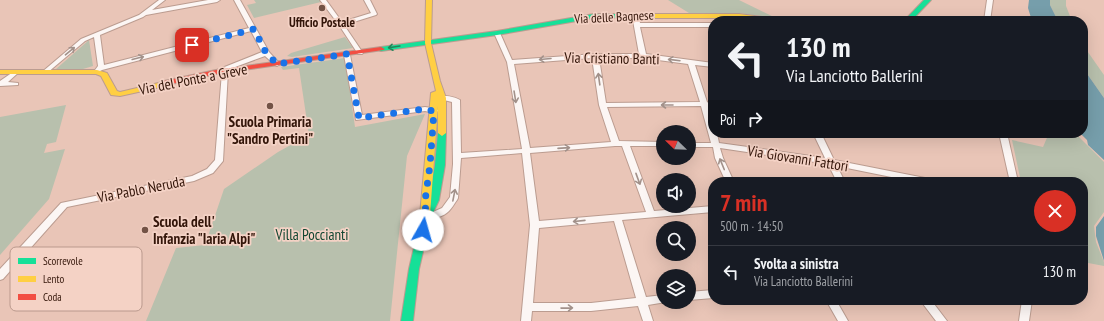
<!DOCTYPE html>
<html lang="it">
<head>
<meta charset="utf-8">
<style>
	body { margin:0; font-family:"PT Sans Narrow",sans-serif; background:#20242c; color:#f1f3f6; height:100vh; display:flex; flex-direction:column; font-size:15px; white-space:nowrap }
	* { box-sizing:border-box; margin:0 }
	p { font-size:13px; color:#9ea1a6 }
	.icon { flex:none; width:22px; height:22px; fill:none; stroke:currentColor; stroke-width:2; stroke-linecap:round; stroke-linejoin:round }
	.map { position:relative; flex:1; overflow:hidden }
	.sheet { position:absolute; left:708px; top:177px; width:380px; height:128px; display:flex; flex-direction:column; background:#171b24; border-radius:16px; box-shadow:0 4px 16px #0002 }
	.sheet>* { flex:none }
	.top-card { position:absolute; left:708px; top:16px; width:380px; height:122px; border-radius:16px; box-shadow:0 4px 16px #0002; background:#171b24; color:#f1f3f6; overflow:hidden }
	.needle { width:26px; rotate:293deg }
	.buttons { position:absolute; left:656px; top:125px; display:grid; gap:8px }
	.buttons a { display:grid; place-items:center; width:40px; height:40px; border-radius:50%; background:#171b24; box-shadow:0 4px 16px #0002; font-size:20px }
	.pin { position:absolute; display:grid; place-items:center; width:34px; height:34px; color:#fff; margin:-17px; border-radius:8px; box-shadow:0 2px 6px #0006 }
	.me { position:absolute; width:44px; margin:-22px; rotate:7deg; stroke-linejoin:round; filter:drop-shadow(0 0 3px #0008) }
	.turn { display:flex; align-items:center; gap:14px; height:84px; padding:0 12px; font-size:18px }
	.turn .icon { width:52px; height:52px; stroke-width:2.5 }
	.turn b { display:block; font-size:28px; line-height:34px }
	.then { display:flex; align-items:center; height:38px; padding:0 12px; background:#0003; gap:8px; font-size:15px }
	.round { display:grid; place-items:center; flex:none; width:42px; height:42px; border-radius:21px; background:#20242c }
	.summary { display:flex; align-items:center; justify-content:space-between; height:68px; padding:0 12px }
	h1 { font-size:24px; font-weight:800; line-height:30px; color:#d93025 }
	ul { padding:0; list-style:none }
	li { display:flex; align-items:center; gap:12px; height:52px; padding:0 12px; border-top:1px solid #363941 }
	li div { flex:1 }
	li b { display:block; font-size:15px }
	li em { font-style:normal }
	.map>svg:first-child { display:block }
</style>
</head>
<body>
<div class="map">
<svg width="1104" height="321" viewBox="0 0 1104 321">
	<rect width="100%" height="100%" fill="#e9c5b7"/>
	<path fill="#b8c0ad" d="M254,0H320L321,2L254,18L247,5L256,3Z
		M668,0H739L776,18L739,13H689Z
		M1050,0H1066V6L1072,21H1058L1050,5Z
		M345,37L353,48L292,57L287,56L291,53Z
		M89,40L93,66L83,69H56Z
		M1083,45L1104,75V98L1083,68Z
		M345,58L355,127L425,114L407,156L390,321H146L176,248L205,245L224,189L278,152L309,135L299,68L283,70L281,67Z
		M66,105L56,142L47,144L44,153L65,149L49,199L0,255V117Z
		M1049,133H1075L1104,162V212L1094,226L1096,242L1104,262V266L1083,262V182H1021L1012,140L1043,147Z"/>
	<path fill="#769eab" d="M1029,0H1050V5L1058,21H1032L1028,8Z
		M1083,68L1104,98V160L1088,145L1087,140L1080,133H1083Z
		M1104,216V261L1096,236V227Z"/>
	<g fill="none" stroke-linecap="round" stroke-linejoin="round">
		<g stroke="#bb9c90" stroke-width="2">
			<path id="street" d="M159,0H165L152,10L208,0H220L217,2L146,15L143,17L100,35L104,65L249,28L234,0H240L269,52L280,64L277,66L275,65L265,56L227,70L228,71L223,161L213,173L194,181L67,207L3,279L0,280V269L61,203L192,176L207,169L215,160L222,72L218,71L217,70L262,52L251,31L102,70L98,72L95,70L98,66L94,37L85,41L47,73H43L42,72L81,39L139,15Z
				M320,0H326L342,22L371,13L364,0H370L377,14L376,15L344,25L363,53L362,54H358L339,25Z
				M987,0H993L990,21H984Z
				M635,13L638,15L640,23H713V27H640L646,54L713,63V67L695,65L707,102L710,104L708,106L713,120V133H717L719,143L825,158L813,133H821L834,160L930,179L934,182H916L837,166L845,182H837L828,164L720,148L723,158L734,182H726L715,158L713,147H689V143H711L701,106L607,107L619,141L663,142V146H630L654,211L713,206V212L622,220L646,297L663,295V302H666L648,305L653,321H643L638,306L591,311H532L531,321H521L530,225L522,153L461,158L458,198L457,200C454,204 452,208 449,211C443,217 430,221 423,219L422,217L423,215L433,212L442,208L450,197L453,164L452,102L440,99L438,98C443,94 455,97 460,100L461,153L522,149L507,62L494,33L495,32L497,31L500,33L512,60L595,54H639L632,15ZM592,58L599,105L611,142L530,148L514,64ZM599,58H643L688,64L700,102L606,103ZM615,146H622L646,212L539,221L530,153ZM614,221L636,298L591,303H533L539,228Z
				M347,53L350,55L362,115L425,107L437,109L438,111L434,113L425,111L356,120L344,55Z
				M16,70L19,72L8,82L18,83V85L0,86V81Z
				M999,133H1007L1018,182H1010Z
				M713,290V298L689,300V292Z
				M826,300H836L848,321H838Z
				M920,300H931L947,321H936Z
				M1022,300H1032L1029,321H1019Z"/>
		</g>
		<g stroke="#bb9c90" stroke-width="2">
			<path id="fast" d="M924,0H931L911,21H904Z
				M594,14H655L658,16L655,18H594L497,35L381,51L377,49L381,47L497,31Z
				M442,130L446,133L445,165L439,200L431,217L419,269L413,321H401L409,269L421,217L429,200L435,165L438,133Z"/>
		</g>
		<g stroke="#bb9c90" stroke-width="2">
			<path id="slow" d="M426,0H432L431,43L440,81L446,98V133L442,136L438,133V106L430,215L429,218H421L420,215L431,93L436,91L425,43Z
				M739,14L777,19L780,21H762L739,18H655L652,16L655,14Z
				M0,70H97L107,73L117,91L120,92L167,81L171,83L170,85L120,96L111,95L101,76L96,74H0Z"/>
		</g>
		<g stroke="#bb9c90" stroke-width="2">
			<path id="jam" d="M381,47L385,49L383,50L216,74L167,85L163,83L164,81L216,70Z"/>
		</g>
		<use href="#street" fill="#fcf6f4" fill-rule="evenodd"/>
		<use href="#fast" fill="#16e098" fill-rule="evenodd"/>
		<use href="#slow" fill="#ffcf43" fill-rule="evenodd"/>
		<use href="#jam" fill="#f24e42" fill-rule="evenodd"/>
	</g>
	<defs><path id="oneway-shaft" d="M-6 0H5M1.5-3L5.5 0L1.5 3" fill="none" stroke-width="1.6" stroke-linecap="round" stroke-linejoin="round"/></defs>
	<use stroke="#238558" href="#oneway-shaft" transform="translate(394 47) rotate(171)"/>
	<g stroke="#a2918a">
		<use href="#oneway-shaft" transform="translate(70 51) rotate(-40)"/>
		<use href="#oneway-shaft" transform="translate(138 58) rotate(-14)"/>
		<use href="#oneway-shaft" transform="translate(545 59) rotate(175)"/>
		<use href="#oneway-shaft" transform="translate(674 60) rotate(-173)"/>
		<use href="#oneway-shaft" transform="translate(599 79) rotate(-98)"/>
		<use href="#oneway-shaft" transform="translate(515 97) rotate(81)"/>
		<use href="#oneway-shaft" transform="translate(667 105) rotate(180)"/>
		<use href="#oneway-shaft" transform="translate(564 148) rotate(-4)"/>
		<use href="#oneway-shaft" transform="translate(722 164) rotate(-112)"/>
		<use href="#oneway-shaft" transform="translate(638 179) rotate(70)"/>
		<use href="#oneway-shaft" transform="translate(454 195) rotate(-79)"/>
		<use href="#oneway-shaft" transform="translate(579 221) rotate(174)"/>
		<use href="#oneway-shaft" transform="translate(567 308) rotate(-1)"/>
	</g>
	<g fill="none" stroke-linecap="round" stroke-linejoin="round">
		<path stroke="#1a73e8" stroke-width="7" stroke-dasharray="0 12.6" d="M192,45L254,29L266,53L277,64L347,54L359,118L424,109L434,111L430,165L425,201L426,217L423,230"/>
	</g>
	<g fill="#735346" stroke="#f4d2c5" stroke-width="1.5">
		<circle cx="322" cy="8" r="4"/>
		<circle cx="270" cy="106" r="4"/>
		<circle cx="145" cy="230" r="4"/>
	</g>
	<g text-anchor="middle" dominant-baseline="central" stroke-width="3.5" stroke-linejoin="round" paint-order="stroke">
		<g font-size="13" fill="#331509" stroke="#f4d2c5">
			<text transform="translate(614 17) rotate(-3)">Via delle Bagnese</text>
		</g>
		<g font-size="13" font-weight="bold" fill="#331509" stroke="#f4d2c5">
			<text x="322" y="22">Ufficio Postale</text>
		</g>
		<g font-size="15" fill="#331509" stroke="#f4d2c5">
			<text transform="translate(612 58) rotate(1)">Via Cristiano Banti</text>
			<text transform="translate(193 79) rotate(-11)">Via del Ponte a Greve</text>
			<text transform="translate(798 158) rotate(9)">Via Giovanni Fattori</text>
			<text transform="translate(141 189) rotate(-11)">Via Pablo Neruda</text>
		</g>
		<g font-size="15" font-weight="bold" fill="#331509" stroke="#f4d2c5">
			<text x="270" y="121">Scuola Primaria<tspan x="270" dy="17">"Sandro Pertini"</tspan></text>
			<text x="153" y="221" text-anchor="start">Scuola dell'<tspan x="153" dy="17">Infanzia "Iaria Alpi"</tspan></text>
		</g>
		<g font-size="15" fill="#114631" stroke="#f4d2c5">
			<text x="312" y="234">Villa Poccianti</text>
		</g>
	</g>
	<rect x="10" y="247" width="132" height="64" rx="6" fill="#f4d2c5" stroke="#ba998d" stroke-width="1"/>
	<rect x="18" y="258" width="18" height="6" fill="#16e098"/>
	<rect x="18" y="276" width="18" height="6" fill="#ffcf43"/>
	<rect x="18" y="294" width="18" height="6" fill="#f24e42"/>
	<g font-size="11" fill="#331509">
		<text x="43" y="265">Scorrevole</text>
		<text x="43" y="283">Lento</text>
		<text x="43" y="301">Coda</text>
	</g>
</svg>
<div class="buttons">
<a><svg class="needle" viewBox="-14 -14 28 28"><path d="M0-13l5 13h-10z" fill="#e53935"/><path d="M0 13l5-13h-10z" fill="#9ea1a6"/></svg></a>
<a><svg class="icon" aria-label="sound" viewBox="0 0 24 24"><path d="M4 9h4l5-4v14l-5-4H4zM17 9q2 3 0 6"/></svg></a>
<a><svg class="icon" aria-label="search" viewBox="0 0 24 24"><circle cx="10" cy="10" r="6"/><path d="M15 15l6 6"/></svg></a>
<a><svg class="icon" aria-label="layers" viewBox="0 0 24 24"><path d="M12 4l9 5-9 5-9-5zM3 14l9 5 9-5"/></svg></a>
</div>
<div class="pin" style="left:192px;top:45px;background:#d93025"><svg class="icon" aria-label="arrive" viewBox="0 0 24 24"><path d="M6 21V4h12l-3 4 3 4H6"/></svg></div>
<svg class="me" style="left:423px;top:230px" viewBox="-20 -20 40 40"><circle r="19" fill="#fff"/><path d="M0-13L10 11 0 6-10 11z" fill="#1a73e8"/></svg>
<div class="top-card">
<div class="turn"><svg class="icon" aria-label="left" viewBox="0 0 24 24"><path d="M17 20v-9H6M10 6l-5 5 5 5"/></svg><div><b>130 m</b>Via Lanciotto Ballerini</div></div>
<div class="then">Poi<svg class="icon" aria-label="right" viewBox="0 0 24 24"><path d="M7 20v-9h11M14 6l5 5-5 5"/></svg></div>
</div>
<section class="sheet">
<div class="summary"><div><h1>7 min</h1><p>500 m · 14:50</p></div><a class="round" style="background:#d93025;color:#fff"><svg class="icon" aria-label="close" viewBox="0 0 24 24"><path d="M6 6l12 12M18 6L6 18"/></svg></a></div>
<ul>
<li><svg class="icon" aria-label="left" viewBox="0 0 24 24"><path d="M17 20v-9H6M10 6l-5 5 5 5"/></svg><div><b>Svolta a sinistra</b><p>Via Lanciotto Ballerini</p></div><em>130 m</em></li>
</ul>
</section>
</div>
</body>
</html>
